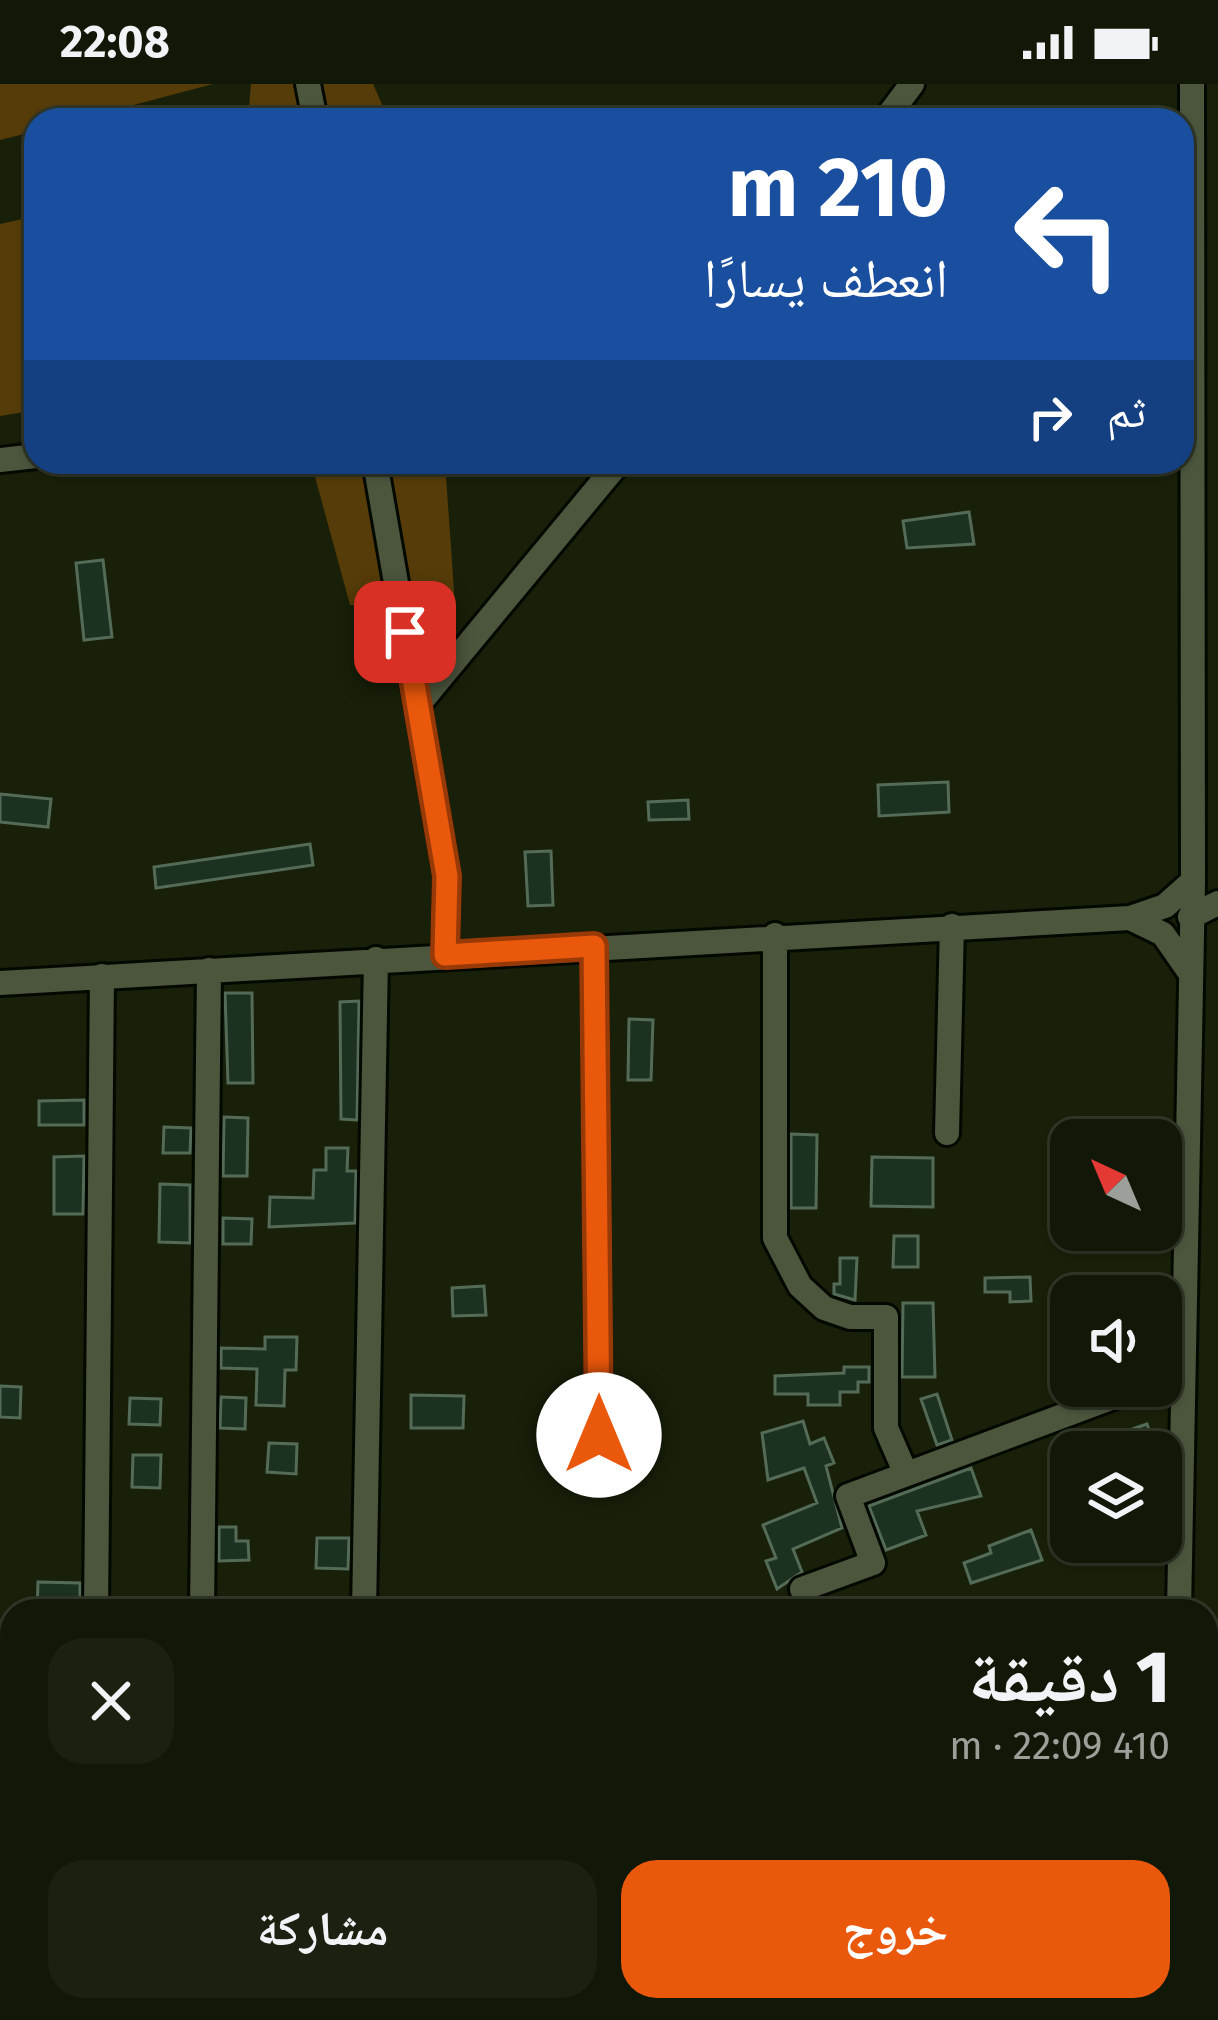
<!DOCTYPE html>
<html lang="ar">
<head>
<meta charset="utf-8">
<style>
	body { margin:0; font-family:"Fira Sans","Noto Naskh Arabic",sans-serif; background:#1b2111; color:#f1f3f6; direction:rtl; height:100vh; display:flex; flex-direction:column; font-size:45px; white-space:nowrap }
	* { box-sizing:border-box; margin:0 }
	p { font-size:39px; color:#9ca09b }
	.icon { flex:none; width:66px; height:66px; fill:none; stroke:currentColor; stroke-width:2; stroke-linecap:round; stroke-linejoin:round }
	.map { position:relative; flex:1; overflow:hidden; direction:ltr }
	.drawer { position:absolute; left:0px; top:1515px; width:1218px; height:423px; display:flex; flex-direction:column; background:#121807; border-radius:36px 36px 0 0; box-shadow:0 3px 9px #0004,0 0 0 3px #313728; direction:rtl }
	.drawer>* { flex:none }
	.hud { position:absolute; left:24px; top:24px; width:1170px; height:366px; border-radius:36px; box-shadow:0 3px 9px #0004,0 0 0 3px #313728; direction:rtl; background:#1a4fa0; color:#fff; overflow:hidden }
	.needle { width:78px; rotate:316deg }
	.fabs { position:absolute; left:1050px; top:1035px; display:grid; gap:24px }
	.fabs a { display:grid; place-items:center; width:132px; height:132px; border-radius:24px; background:#121807; box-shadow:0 3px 9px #0004,0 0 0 3px #313728; font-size:60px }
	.pin { position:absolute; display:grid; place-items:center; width:102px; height:102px; color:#fff; margin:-51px; border-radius:24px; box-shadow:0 6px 18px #0006 }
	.me { position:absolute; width:132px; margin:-66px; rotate:0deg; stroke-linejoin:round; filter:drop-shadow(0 0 9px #0008) }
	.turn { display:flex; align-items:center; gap:42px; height:252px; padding:0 48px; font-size:54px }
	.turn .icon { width:156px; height:156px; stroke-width:2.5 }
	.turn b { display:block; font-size:84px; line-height:102px }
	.then { display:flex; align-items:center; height:114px; padding:0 48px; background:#0003; gap:24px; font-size:45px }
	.round { display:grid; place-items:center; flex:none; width:126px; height:126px; border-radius:36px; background:#1b2111 }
	.head { display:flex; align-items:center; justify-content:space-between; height:204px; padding:0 48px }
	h1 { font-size:72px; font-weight:800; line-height:90px }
	.action { display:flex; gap:24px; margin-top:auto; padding:24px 48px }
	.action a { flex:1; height:138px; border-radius:36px; background:#ea580c; color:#fff; font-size:48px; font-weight:800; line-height:138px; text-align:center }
	.action a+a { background:#1b2111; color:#f1f3f6 }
	.status { display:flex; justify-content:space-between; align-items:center; height:84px; padding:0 60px; background:#121807; direction:ltr }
	.status svg { height:33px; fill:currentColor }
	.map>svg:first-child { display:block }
</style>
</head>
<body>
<div class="status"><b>22:08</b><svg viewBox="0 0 49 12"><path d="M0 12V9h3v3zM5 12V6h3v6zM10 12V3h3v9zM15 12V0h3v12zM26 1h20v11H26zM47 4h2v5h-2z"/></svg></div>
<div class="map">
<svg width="1218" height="1936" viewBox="0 0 1218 1936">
	<rect width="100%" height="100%" fill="#182009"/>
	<path fill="#563c08" d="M0,0H213L77,36H36V47L0,56Z
		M251,0H373L389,36H248Z
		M36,132V326L0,332V140Z
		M311,378H445L455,521H350Z"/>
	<path fill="#1c3120" stroke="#546b57" stroke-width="3" d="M969,428L974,460L907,464L903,437Z
		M103,476L112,553L84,556L76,479Z
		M948,698L949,728L879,732L878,701Z
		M0,710L51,715L48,743L0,738Z
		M688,716L689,735L649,736L648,718Z
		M310,760L313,781L156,804L154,783Z
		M551,767L553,821L528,822L525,768Z
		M225,909H252L253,999H228Z
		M359,917L357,1036L341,1035L340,918Z
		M629,935L653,936L651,996H628Z
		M84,1016V1041H39V1017Z
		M224,1033L248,1034L247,1092H223Z
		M164,1043L191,1044L190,1069H163Z
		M791,1050L817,1051L816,1124H791Z
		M326,1064H348L347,1087H356L355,1139L269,1143L270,1113L313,1114L314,1086H326Z
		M84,1072L83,1130H54V1073Z
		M872,1073L933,1074V1123L871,1122Z
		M160,1100L190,1101V1159L159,1158Z
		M223,1134L252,1135L251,1160H223Z
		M894,1152H918V1183H893Z
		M840,1174H857L855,1216L834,1210V1200H840Z
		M1030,1193L1031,1217L1010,1218V1208H985V1194Z
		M484,1202L486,1231L453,1232L452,1204Z
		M903,1219H933L935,1293H902Z
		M265,1253H297L296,1286H285L284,1322L256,1321L257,1285L221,1284V1264L265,1265Z
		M844,1283H869V1298H858V1308H840V1321H808V1310H775V1292L844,1289Z
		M0,1302L21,1303L20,1334L0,1333Z
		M937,1310L952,1356L937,1361L921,1315Z
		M411,1311L464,1312L463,1344H411Z
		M221,1313L246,1314L245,1345L220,1344Z
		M130,1314L161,1315L160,1341L129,1340Z
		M615,1315H643L642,1343H615Z
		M803,1337L810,1360L824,1354L834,1379L826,1382L842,1444L793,1465L802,1488L777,1505L766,1477L776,1474L763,1441L817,1419L804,1384L768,1396L762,1349Z
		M1147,1340L1157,1368H1131L1124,1348Z
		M269,1359L297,1360L296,1390L267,1388Z
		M133,1371H161L160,1404L132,1403Z
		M971,1384L981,1412L917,1427L926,1451L886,1466L869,1422Z
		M219,1443H236V1457H248L249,1476L219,1477Z
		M1031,1446L1042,1476L971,1499L964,1479L991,1469L989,1462Z
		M317,1454H349L348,1485L316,1484Z
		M38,1498L80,1499V1527H37Z"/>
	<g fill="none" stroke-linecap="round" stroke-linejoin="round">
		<g stroke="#040900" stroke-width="30">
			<path id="minor" d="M308,0L315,36
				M885,36L912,0
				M0,376L36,372
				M375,378L447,792L445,870
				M418,621L619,378
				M1190,833L1218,819
				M1130,834L1163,850L1188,886
				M775,851V1154L800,1202L824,1224L850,1233H886V1344L906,1390
				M594,862L599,1350
				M0,899L1130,834L1165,822L1193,797
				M947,1049L952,842
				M802,1505L873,1479L848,1412L1143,1302
				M96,1527L102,892
				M202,1527L209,886
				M364,1527L376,875
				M1179,1527L1193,797L1192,0
				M1206,1752L1218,1747
				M360,1926V1936
				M1179,1926V1936
				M93,1936V1926
				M158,1936V1926
				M976,1936L995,1926
				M1198,1936L1218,1928"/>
		</g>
		<use href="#minor" stroke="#4c563d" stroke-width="24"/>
	</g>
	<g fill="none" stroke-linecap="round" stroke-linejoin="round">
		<g stroke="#983908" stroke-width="30">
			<path id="route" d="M405,548L447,792L445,871L594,862L599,1351"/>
		</g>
		<use href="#route" stroke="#ea580c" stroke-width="21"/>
	</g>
</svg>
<div class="fabs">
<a><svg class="needle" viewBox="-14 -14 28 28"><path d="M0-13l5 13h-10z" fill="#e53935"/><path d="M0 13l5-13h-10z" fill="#9ca09b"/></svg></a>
<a><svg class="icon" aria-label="sound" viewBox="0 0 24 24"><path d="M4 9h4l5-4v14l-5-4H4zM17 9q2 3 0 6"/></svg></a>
<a><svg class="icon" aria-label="layers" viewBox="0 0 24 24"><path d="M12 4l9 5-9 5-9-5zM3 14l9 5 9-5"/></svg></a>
</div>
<div class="pin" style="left:405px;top:548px;background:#d93025"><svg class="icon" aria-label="arrive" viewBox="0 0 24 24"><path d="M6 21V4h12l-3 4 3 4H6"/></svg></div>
<svg class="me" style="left:599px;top:1351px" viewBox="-20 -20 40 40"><circle r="19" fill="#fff"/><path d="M0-13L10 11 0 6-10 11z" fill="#ea580c"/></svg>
<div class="hud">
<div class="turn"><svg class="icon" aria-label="left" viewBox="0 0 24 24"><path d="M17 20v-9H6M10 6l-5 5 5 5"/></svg><div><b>210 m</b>انعطف يسارًا</div></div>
<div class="then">ثم<svg class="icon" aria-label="right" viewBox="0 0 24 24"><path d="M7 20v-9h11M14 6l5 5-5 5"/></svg></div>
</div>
<section class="drawer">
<div class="head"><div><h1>1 دقيقة</h1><p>410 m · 22:09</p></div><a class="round"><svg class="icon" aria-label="close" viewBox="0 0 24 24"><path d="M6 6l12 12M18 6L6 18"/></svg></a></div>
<div class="action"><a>خروج</a><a>مشاركة</a></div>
</section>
</div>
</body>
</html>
